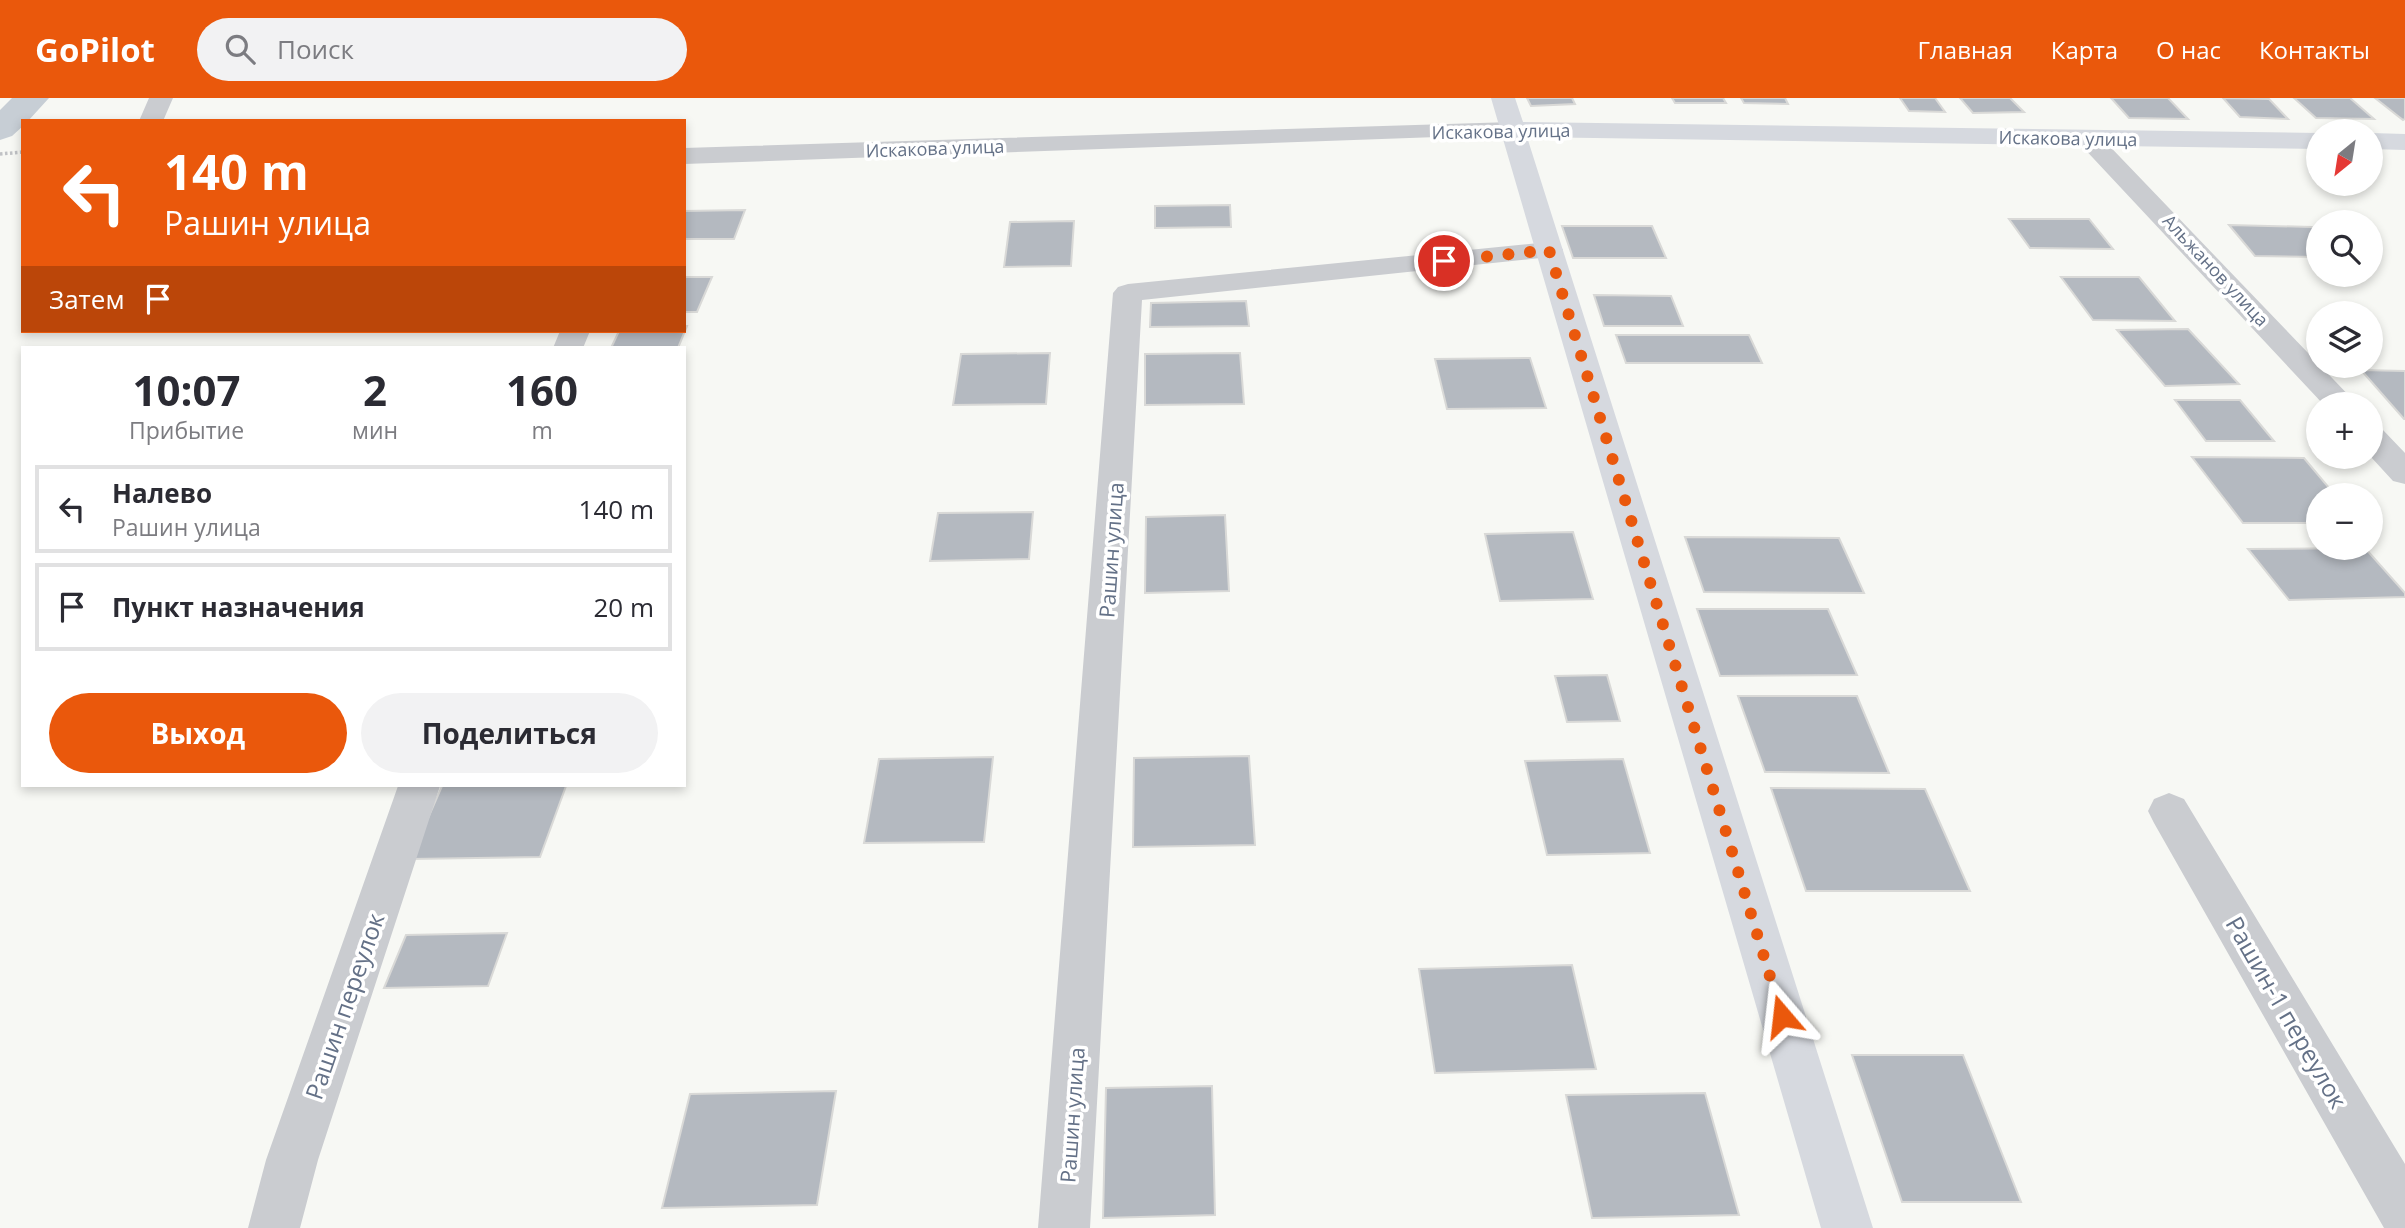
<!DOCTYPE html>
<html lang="ru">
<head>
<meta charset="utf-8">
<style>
	body { margin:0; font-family:"Open Sans",sans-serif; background:#f2f2f3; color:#2b2b33; height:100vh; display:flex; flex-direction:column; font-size:26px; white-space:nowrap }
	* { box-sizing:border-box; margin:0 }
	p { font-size:23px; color:#7c7c81 }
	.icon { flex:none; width:38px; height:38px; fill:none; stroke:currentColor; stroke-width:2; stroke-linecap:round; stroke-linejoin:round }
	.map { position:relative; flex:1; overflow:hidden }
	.drawer { position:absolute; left:21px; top:248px; width:665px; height:441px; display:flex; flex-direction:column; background:#fff; border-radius:0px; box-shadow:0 4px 10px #0003 }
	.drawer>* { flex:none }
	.guide { position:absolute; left:21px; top:21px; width:665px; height:214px; border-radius:0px; box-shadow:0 4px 10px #0003; background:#ea580c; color:#fff; overflow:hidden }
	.needle { width:46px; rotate:210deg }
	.fabs { position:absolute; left:2306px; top:21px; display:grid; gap:14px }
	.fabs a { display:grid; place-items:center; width:77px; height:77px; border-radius:50%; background:#fff; box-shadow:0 4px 10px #0003; font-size:35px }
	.pin { position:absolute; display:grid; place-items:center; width:60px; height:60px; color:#fff; margin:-30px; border:4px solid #fff; border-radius:50%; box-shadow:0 2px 7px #0007 }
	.me { position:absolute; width:77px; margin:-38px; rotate:343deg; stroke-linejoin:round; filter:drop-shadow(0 0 5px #0008) }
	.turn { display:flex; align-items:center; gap:24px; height:147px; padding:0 28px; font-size:32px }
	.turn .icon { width:91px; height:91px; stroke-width:2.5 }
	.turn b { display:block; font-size:49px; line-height:60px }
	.then { display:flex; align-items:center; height:66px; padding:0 28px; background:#0003; gap:14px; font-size:26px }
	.eta { display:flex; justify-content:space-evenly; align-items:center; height:119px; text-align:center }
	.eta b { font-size:42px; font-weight:700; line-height:49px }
	.cta { display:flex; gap:14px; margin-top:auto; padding:14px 28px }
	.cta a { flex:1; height:80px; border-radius:42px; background:#ea580c; color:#fff; font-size:28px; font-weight:700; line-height:80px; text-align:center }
	.cta a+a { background:#f2f2f3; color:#2b2b33 }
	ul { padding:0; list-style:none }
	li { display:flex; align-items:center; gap:21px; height:88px; margin:0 14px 10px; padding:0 14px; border:4px solid #e1e1e2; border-radius:0px }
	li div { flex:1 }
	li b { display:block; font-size:26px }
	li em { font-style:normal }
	header { display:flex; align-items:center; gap:42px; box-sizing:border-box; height:98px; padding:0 35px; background:#ea580c; color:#fff }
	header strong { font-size:33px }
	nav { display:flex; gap:38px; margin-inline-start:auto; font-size:24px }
	.search { width:490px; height:63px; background:#f2f2f3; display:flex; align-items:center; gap:18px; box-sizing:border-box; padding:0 24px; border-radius:38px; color:#7c7c81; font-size:26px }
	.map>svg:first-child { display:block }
</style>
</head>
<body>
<header>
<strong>GoPilot</strong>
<div class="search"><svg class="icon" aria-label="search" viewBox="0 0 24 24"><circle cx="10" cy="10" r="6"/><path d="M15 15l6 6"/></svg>Поиск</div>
<nav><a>Главная</a><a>Карта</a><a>О нас</a><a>Контакты</a></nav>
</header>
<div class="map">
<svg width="2405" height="1130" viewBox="0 0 2405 1130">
	<rect width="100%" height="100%" fill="#f7f8f4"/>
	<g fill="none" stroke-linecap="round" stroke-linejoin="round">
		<path fill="#c7ced5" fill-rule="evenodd" d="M12,0H49L28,23H23V28L12,38L0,42V12Z"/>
	</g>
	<path fill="#b4b9c0" stroke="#d9d9d7" stroke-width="2" d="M1527,0H1572L1575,6L1531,8Z
		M1672,0H1723L1726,5H1675Z
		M1741,0H1785L1788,6L1744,5Z
		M1900,0H1935L1945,14L1909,13Z
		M1960,0H2010L2024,14L1973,15Z
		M2111,0H2168L2188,21L2129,20Z
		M2223,0L2269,1L2288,21L2240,19Z
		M2294,0H2350L2374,21L2316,20Z
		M2375,0H2405V21L2403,22Z
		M1230,107L1231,129L1155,130V108Z
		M745,112L734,141H684V113Z
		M2009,121H2089L2113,151L2030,150Z
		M1074,123L1071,168L1004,169L1010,124Z
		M2229,127L2312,129L2319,136V159L2255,158Z
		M1562,128H1652L1666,160H1573Z
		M684,179H712L697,214H684Z
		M2061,179H2139L2175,223L2093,222Z
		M1594,197L1671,198L1683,228H1604Z
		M1246,203L1249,228L1150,229L1151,205Z
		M684,228H687L678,250H611L619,233H684Z
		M2188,231L2239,286L2165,288L2117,232Z
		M1616,237H1749L1762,265H1626Z
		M1050,255L1046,306L953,307L961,256Z
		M1240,255L1244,306L1145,307V256Z
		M1530,260L1546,310L1447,311L1435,261Z
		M2361,272L2405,273V321H2404Z
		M2175,302H2240L2274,343H2206Z
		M2192,359L2304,360L2335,397H2319V425H2243Z
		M1033,414L1029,461L930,463L938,415Z
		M1225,417L1229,493L1145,495L1146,419Z
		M1573,434L1593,501L1500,503L1485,436Z
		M1685,439L1839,440L1864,495L1704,494Z
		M2365,450L2405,495V499L2289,502L2248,451Z
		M1697,511H1828L1857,577L1720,578Z
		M1607,577L1620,623L1567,624L1555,578Z
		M1738,598H1857L1889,675L1765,674Z
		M1249,658L1255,747L1133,749L1134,660Z
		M993,659L984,744L864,745L879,661Z
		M1623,661L1650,755L1547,757L1525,663Z
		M442,688H566L540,759L410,761Z
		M1771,690L1925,691L1970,793H1806Z
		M507,835L488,888L384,890L406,837Z
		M1572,867L1596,971L1435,975L1419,871Z
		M1852,957H1963L2021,1104H1902Z
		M1212,988L1215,1117L1103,1120L1106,990Z
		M836,993L817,1107L662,1110L690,996Z
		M1705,995L1739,1117L1592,1120L1566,997Z"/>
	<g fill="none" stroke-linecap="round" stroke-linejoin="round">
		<path stroke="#c0c2c5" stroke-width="3.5" stroke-dasharray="2.5 2.5" stroke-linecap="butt" d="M0,56L23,54"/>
		<path fill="#caccd0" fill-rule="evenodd" d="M149,0H173L163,23H139Z
			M1512,24L1521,26L1524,31L1521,36L684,66V50Z
			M2088,32L2097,35L2357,306H2323L2079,45L2075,40L2079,35Z
			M1549,144L1559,146L1563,152L1559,158L1142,202L1090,1130H1038L1113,195L1118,189L1128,186Z
			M560,233H590L583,250H553Z
			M2371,329L2383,332L2405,355V386L2393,383L2371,359Z
			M398,688H440L318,1062L300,1130H248L266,1062Z
			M2169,695L2184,701L2405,1066V1130H2384L2154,725L2148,713L2154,701Z"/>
		<path fill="#d6d9df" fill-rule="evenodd" d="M1491,0H1515L1523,24L2319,35V51L1527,39L1873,1130H1821Z
			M2371,35L2405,36V52L2371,51Z"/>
	</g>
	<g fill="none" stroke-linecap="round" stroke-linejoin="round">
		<path stroke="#ea580c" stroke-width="12" stroke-dasharray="0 21.6" d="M1444,163L1549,152L1782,918"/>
	</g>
	<g text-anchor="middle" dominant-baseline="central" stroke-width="7" stroke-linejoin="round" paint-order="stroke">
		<g font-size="18" fill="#647187" stroke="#fff">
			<text transform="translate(1501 33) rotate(-1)">Искакова улица</text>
			<text transform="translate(2068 40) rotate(1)">Искакова улица</text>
			<text transform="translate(935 50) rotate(-2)">Искакова улица</text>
			<text transform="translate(2216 172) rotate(47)">Альжанов улица</text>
		</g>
		<g font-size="21" fill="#647187" stroke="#fff">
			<text transform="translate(1111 452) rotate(-86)">Рашин улица</text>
			<text transform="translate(1072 1017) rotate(-86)">Рашин улица</text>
		</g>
		<g font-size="24" fill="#647187" stroke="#fff">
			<text transform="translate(344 908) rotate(-71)">Рашин переулок</text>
			<text transform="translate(2287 914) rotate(60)">Рашин-1 переулок</text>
		</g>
	</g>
</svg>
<div class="fabs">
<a><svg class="needle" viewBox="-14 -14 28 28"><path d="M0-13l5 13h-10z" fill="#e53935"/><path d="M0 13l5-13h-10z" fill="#7c7c81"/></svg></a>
<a><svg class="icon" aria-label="search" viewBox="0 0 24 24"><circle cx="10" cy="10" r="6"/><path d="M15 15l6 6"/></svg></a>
<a><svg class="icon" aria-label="layers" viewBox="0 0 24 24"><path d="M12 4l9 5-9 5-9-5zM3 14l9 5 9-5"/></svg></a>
<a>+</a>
<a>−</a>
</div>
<div class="pin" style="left:1444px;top:163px;background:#d93025"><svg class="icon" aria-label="arrive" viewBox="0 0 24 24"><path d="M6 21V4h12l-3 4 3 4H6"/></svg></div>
<svg class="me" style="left:1782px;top:918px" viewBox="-20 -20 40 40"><path d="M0-17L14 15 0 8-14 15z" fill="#ea580c" stroke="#fff" stroke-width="4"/></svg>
<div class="guide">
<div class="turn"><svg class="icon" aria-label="left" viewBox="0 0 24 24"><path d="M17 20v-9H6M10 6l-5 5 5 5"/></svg><div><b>140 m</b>Рашин улица</div></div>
<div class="then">Затем<svg class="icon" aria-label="arrive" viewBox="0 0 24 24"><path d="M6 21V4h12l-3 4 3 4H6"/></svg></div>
</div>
<section class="drawer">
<div class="eta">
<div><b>10:07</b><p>Прибытие</p></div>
<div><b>2</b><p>мин</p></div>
<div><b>160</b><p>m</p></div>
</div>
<ul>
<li><svg class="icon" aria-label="left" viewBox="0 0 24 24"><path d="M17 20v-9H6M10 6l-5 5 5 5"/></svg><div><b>Налево</b><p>Рашин улица</p></div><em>140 m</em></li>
<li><svg class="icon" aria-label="arrive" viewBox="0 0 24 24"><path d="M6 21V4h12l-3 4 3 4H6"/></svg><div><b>Пункт назначения</b></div><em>20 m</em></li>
</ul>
<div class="cta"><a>Выход</a><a>Поделиться</a></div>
</section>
</div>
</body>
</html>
